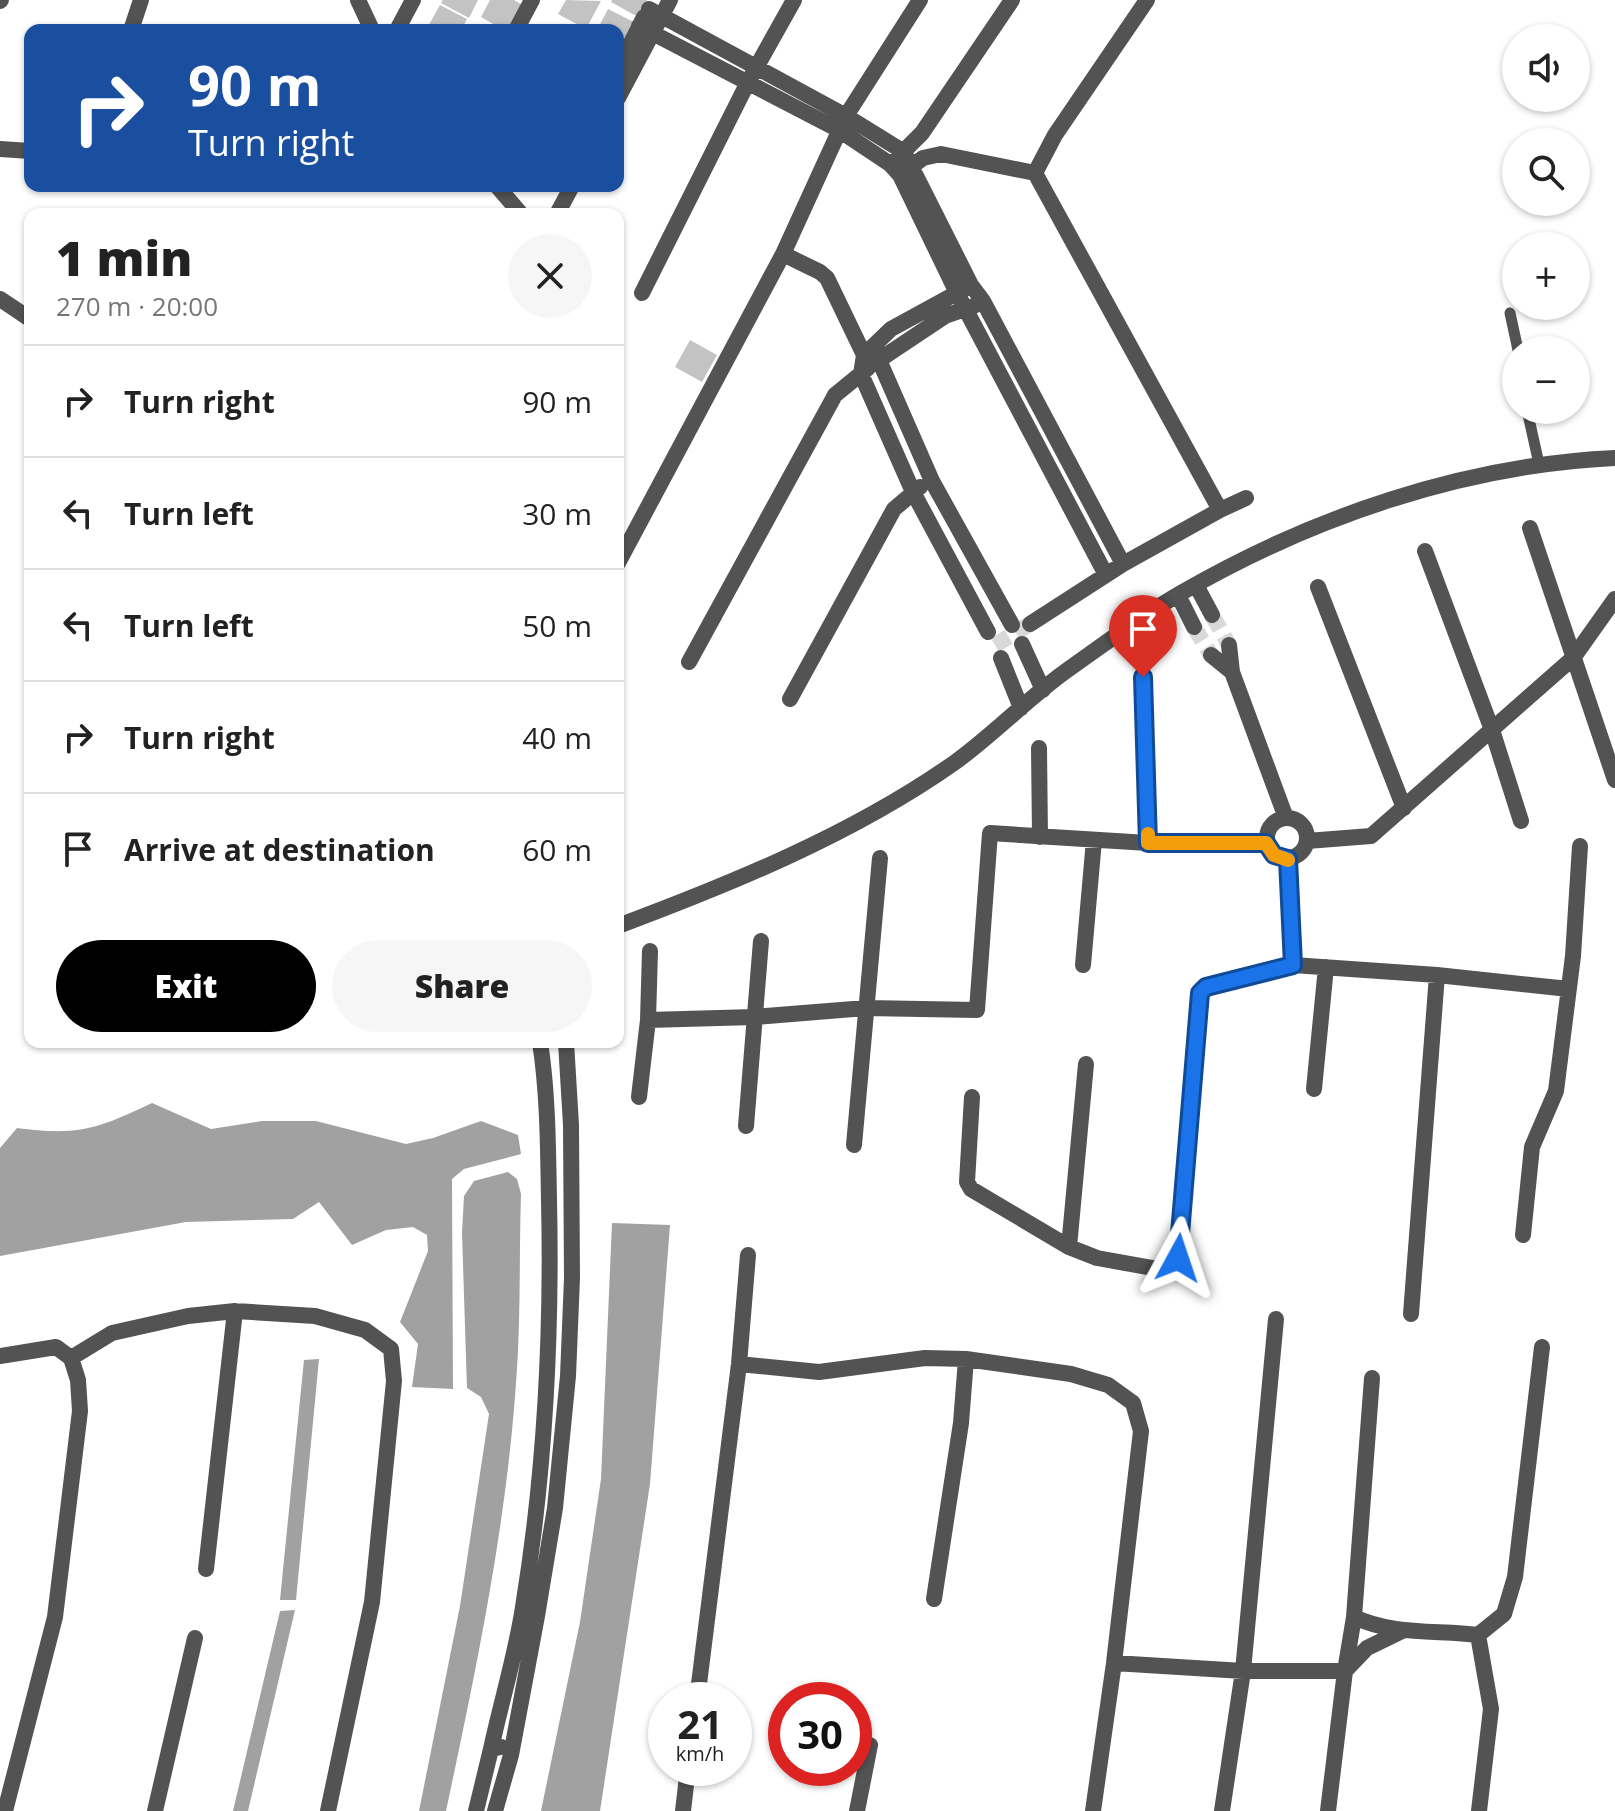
<!DOCTYPE html>
<html lang="en">
<head>
<meta charset="utf-8">
<style>
	body { margin:0; font-family:"Open Sans",sans-serif; background:#f6f6f6; color:#222; height:100vh; display:flex; flex-direction:column; font-size:30px; white-space:nowrap }
	* { box-sizing:border-box; margin:0 }
	p { font-size:26px; color:#767676 }
	.icon { flex:none; width:44px; height:44px; fill:none; stroke:currentColor; stroke-width:2; stroke-linecap:round; stroke-linejoin:round }
	.map { position:relative; flex:1; overflow:hidden }
	.drawer { position:absolute; left:24px; top:208px; width:600px; height:840px; display:flex; flex-direction:column; background:#fff; border-radius:16px; box-shadow:0 2px 6px #0004 }
	.drawer>* { flex:none }
	.top-card { position:absolute; left:24px; top:24px; width:600px; height:168px; border-radius:16px; box-shadow:0 2px 6px #0004; background:#1a4fa0; color:#fff; overflow:hidden }
	.buttons { position:absolute; left:1502px; top:24px; display:grid; gap:16px }
	.buttons a { display:grid; place-items:center; width:88px; height:88px; border-radius:50%; background:#fff; box-shadow:0 2px 6px #0004; font-size:40px }
	.speed { position:absolute; left:648px; top:1682px; display:flex; gap:16px; font-size:40px; font-weight:700; text-align:center }
	.speed>* { display:grid; place-content:center; width:104px; height:104px; border-radius:50%; background:#fff; box-shadow:0 2px 6px #0004; line-height:1 }
	.speed small { font-size:20px; font-weight:400 }
	.speed .limit { border:12px solid #d22; background:#fff; color:#111 }
	.pin { position:absolute; display:grid; place-items:center; width:68px; height:68px; color:#fff; margin:-82px -34px; border-radius:50% 50% 50% 0; rotate:-45deg; box-shadow:0 0 8px #0007 }
	.pin .icon { rotate:45deg }
	.me { position:absolute; width:88px; margin:-44px; rotate:5deg; stroke-linejoin:round; filter:drop-shadow(0 0 6px #0008) }
	.turn { display:flex; align-items:center; gap:28px; height:168px; padding:0 32px; font-size:36px }
	.turn .icon { width:104px; height:104px; stroke-width:2.5 }
	.turn b { display:block; font-size:56px; line-height:68px }
	.round { display:grid; place-items:center; flex:none; width:84px; height:84px; border-radius:42px; background:#f6f6f6 }
	.head { display:flex; align-items:center; justify-content:space-between; height:136px; padding:0 32px }
	h1 { font-size:48px; font-weight:800; line-height:60px }
	.cta { display:flex; gap:16px; margin-top:auto; padding:16px 32px }
	.cta a { flex:1; height:92px; border-radius:48px; background:#000; color:#fff; font-size:32px; font-weight:800; line-height:92px; text-align:center }
	.cta a+a { background:#f6f6f6; color:#222 }
	ul { padding:0; list-style:none }
	li { display:flex; align-items:center; gap:24px; height:112px; padding:0 32px; border-top:2px solid #e0e0e0 }
	li div { flex:1 }
	li b { display:block; font-size:30px }
	li em { font-style:normal }
	.map>svg:first-child { display:block }
</style>
</head>
<body>
<div class="map">
<svg width="1615" height="1811" viewBox="0 0 1615 1811">
	<rect width="100%" height="100%" fill="#fff"/>
	<path fill="#a1a1a1" d="M152,1103L211,1129L262,1121H316L406,1144L433,1138L481,1121L518,1135L521,1154L464,1169L452,1179L453,1389L412,1387L418,1344L400,1322L428,1251L427,1235L413,1227L386,1230L352,1245L319,1202L293,1219L186,1222L0,1256V1148L17,1128C79,1136 97,1129 152,1103Z
		M508,1172L517,1179L521,1194C519,1257 521,1321 516,1383C506,1528 476,1670 446,1811H419L460,1606L489,1414L481,1397L467,1388L462,1233L464,1196L474,1181Z
		M612,1223L670,1225L650,1484L600,1811H541L580,1622L601,1479Z
		M319,1359L296,1600H280L304,1360Z
		M295,1610L248,1811H233L280,1611Z"/>
	<path fill="#c3c3c3" d="M443,0H478L469,18L441,3Z
		M490,0H514L523,5L509,30H504L481,17Z
		M566,0L601,1L586,29L558,14Z
		M612,0H647L638,17L611,2Z
		M440,5L467,19L461,30H426Z
		M608,9L636,23L621,51L618,50V30H597Z
		M690,340L717,355L702,382L675,367Z"/>
	<g fill="none" stroke-linecap="round" stroke-linejoin="round">
		<path stroke="#d9d9d9" stroke-width="16" stroke-dasharray="16 8" stroke-linecap="butt" d="M1212,615L1229,645
			M1194,627L1211,655
			M995,645L1030,624"/>
		<path stroke="#535353" stroke-width="11" d="M1510,313L1518,350
			M1527,410L1539,464"/>
		<path stroke="#535353" stroke-width="16" d="M358,0L372,30
			M0,1L1,0
			M649,9L846,116L904,152L971,285L983,301L1123,564
			M639,26L839,130L890,164L900,175L957,293L1106,575
			M131,30L141,0
			M397,30L413,0
			M516,30L532,0
			M618,69L644,17
			M618,98L670,0
			M0,149L30,151
			M897,158L922,133L1012,0
			M904,172L923,158L941,154L1035,173L1220,510L1123,564L1030,624
			M1035,173L1055,135L1147,0
			M497,186L521,214
			M557,214L572,186
			M783,254L820,272L827,278L864,355L873,358
			M966,288L891,329L864,355L861,374L913,492L988,632
			M642,293L747,84L794,0
			M0,299L30,319
			M974,306L945,316L879,360L932,481L1012,625
			M1220,510L1246,498
			M1530,528L1615,780
			M1425,551L1492,730L1521,821
			M618,563L783,254L846,116L920,0
			M1196,585L1212,615
			M1318,587L1404,808
			M1178,595L1194,627
			M1022,644L1043,690
			M1229,645L1232,672L1286,818
			M1211,655L1232,672
			M1001,658L1021,708
			M689,662L835,395L868,368
			M1143,677L1148,843
			M790,699L894,509L920,487
			M1039,748L1040,837
			M1267 838a20 20 0 1 1 40 0a20 20 0 1 1-40 0Z
			M1307,841L1371,836L1573,658L1615,599
			M618,926C733,883 853,834 954,763C993,735 1027,699 1066,671C1103,645 1141,616 1181,593C1312,517 1464,465 1615,458
			M1083,965L1094,840
			M1293,965L1437,975L1569,989
			M648,1020L754,1017L866,1008L977,1010L990,833L1148,843H1266
			M1314,1089L1326,967
			M639,1097L648,1020L650,951
			M972,1097L967,1182L971,1189L1069,1247L1097,1258L1164,1270L1173,1266L1178,1258L1200,993L1206,987L1293,965L1288,859
			M746,1126L761,941
			M854,1145L880,858
			M1523,1235L1532,1147L1556,1091L1573,956L1580,846
			M1069,1247L1086,1064
			M1411,1314L1437,975
			M0,1356L56,1347L71,1358L78,1380L80,1411L55,1617L5,1811
			M71,1358L112,1333L188,1316L235,1311L315,1316L365,1330L391,1349L394,1381L372,1602L328,1811
			M739,1364L819,1372L925,1358L966,1359L1071,1374L1108,1385L1133,1403L1141,1431L1114,1663L1093,1811
			M206,1569L235,1311
			M934,1599L961,1423L966,1359
			M1354,1617C1392,1635 1436,1630 1478,1635
			M1114,1663L1243,1671H1345L1354,1617L1372,1378
			M697,1700L739,1364L748,1255
			M491,1749C501,1702 516,1654 523,1607C545,1472 552,1336 549,1200C548,1148 548,1094 540,1042
			M155,1811L195,1638
			M476,1811L491,1749L501,1747
			M495,1811L511,1755L537,1616L555,1508L568,1376L572,1278L571,1125L566,1042
			M683,1811L688,1768
			M857,1811L870,1745
			M1222,1811L1243,1671L1276,1319
			M1328,1811L1345,1671L1367,1648L1402,1631
			M1479,1811L1491,1709L1478,1635L1504,1614L1515,1577L1542,1347"/>
	</g>
	<g fill="none" stroke-linecap="round" stroke-linejoin="round">
		<g stroke="#114b97" stroke-width="20">
			<path id="route" d="M1143,677L1148,843H1266L1274,855L1288,859L1293,965L1206,987L1200,993L1178,1258"/>
		</g>
		<use href="#route" stroke="#1a73e8" stroke-width="14"/>
		<path stroke="#f59e0b" stroke-width="14" d="M1148,834V843H1266L1274,855L1288,860"/>
	</g>
</svg>
<div class="buttons">
<a><svg class="icon" aria-label="sound" viewBox="0 0 24 24"><path d="M4 9h4l5-4v14l-5-4H4zM17 9q2 3 0 6"/></svg></a>
<a><svg class="icon" aria-label="search" viewBox="0 0 24 24"><circle cx="10" cy="10" r="6"/><path d="M15 15l6 6"/></svg></a>
<a>+</a>
<a>−</a>
</div>
<div class="speed"><div>21<small>km/h</small></div><div class="limit">30</div></div>
<div class="pin" style="left:1143px;top:677px;background:#d93025"><svg class="icon" aria-label="arrive" viewBox="0 0 24 24"><path d="M6 21V4h12l-3 4 3 4H6"/></svg></div>
<svg class="me" style="left:1178px;top:1258px" viewBox="-20 -20 40 40"><path d="M0-17L14 15 0 8-14 15z" fill="#1a73e8" stroke="#fff" stroke-width="4"/></svg>
<div class="top-card">
<div class="turn"><svg class="icon" aria-label="right" viewBox="0 0 24 24"><path d="M7 20v-9h11M14 6l5 5-5 5"/></svg><div><b>90 m</b>Turn right</div></div>
</div>
<section class="drawer">
<div class="head"><div><h1>1 min</h1><p>270 m · 20:00</p></div><a class="round"><svg class="icon" aria-label="close" viewBox="0 0 24 24"><path d="M6 6l12 12M18 6L6 18"/></svg></a></div>
<ul>
<li><svg class="icon" aria-label="right" viewBox="0 0 24 24"><path d="M7 20v-9h11M14 6l5 5-5 5"/></svg><div><b>Turn right</b></div><em>90 m</em></li>
<li><svg class="icon" aria-label="left" viewBox="0 0 24 24"><path d="M17 20v-9H6M10 6l-5 5 5 5"/></svg><div><b>Turn left</b></div><em>30 m</em></li>
<li><svg class="icon" aria-label="left" viewBox="0 0 24 24"><path d="M17 20v-9H6M10 6l-5 5 5 5"/></svg><div><b>Turn left</b></div><em>50 m</em></li>
<li><svg class="icon" aria-label="right" viewBox="0 0 24 24"><path d="M7 20v-9h11M14 6l5 5-5 5"/></svg><div><b>Turn right</b></div><em>40 m</em></li>
<li><svg class="icon" aria-label="arrive" viewBox="0 0 24 24"><path d="M6 21V4h12l-3 4 3 4H6"/></svg><div><b>Arrive at destination</b></div><em>60 m</em></li>
</ul>
<div class="cta"><a>Exit</a><a>Share</a></div>
</section>
</div>
</body>
</html>
